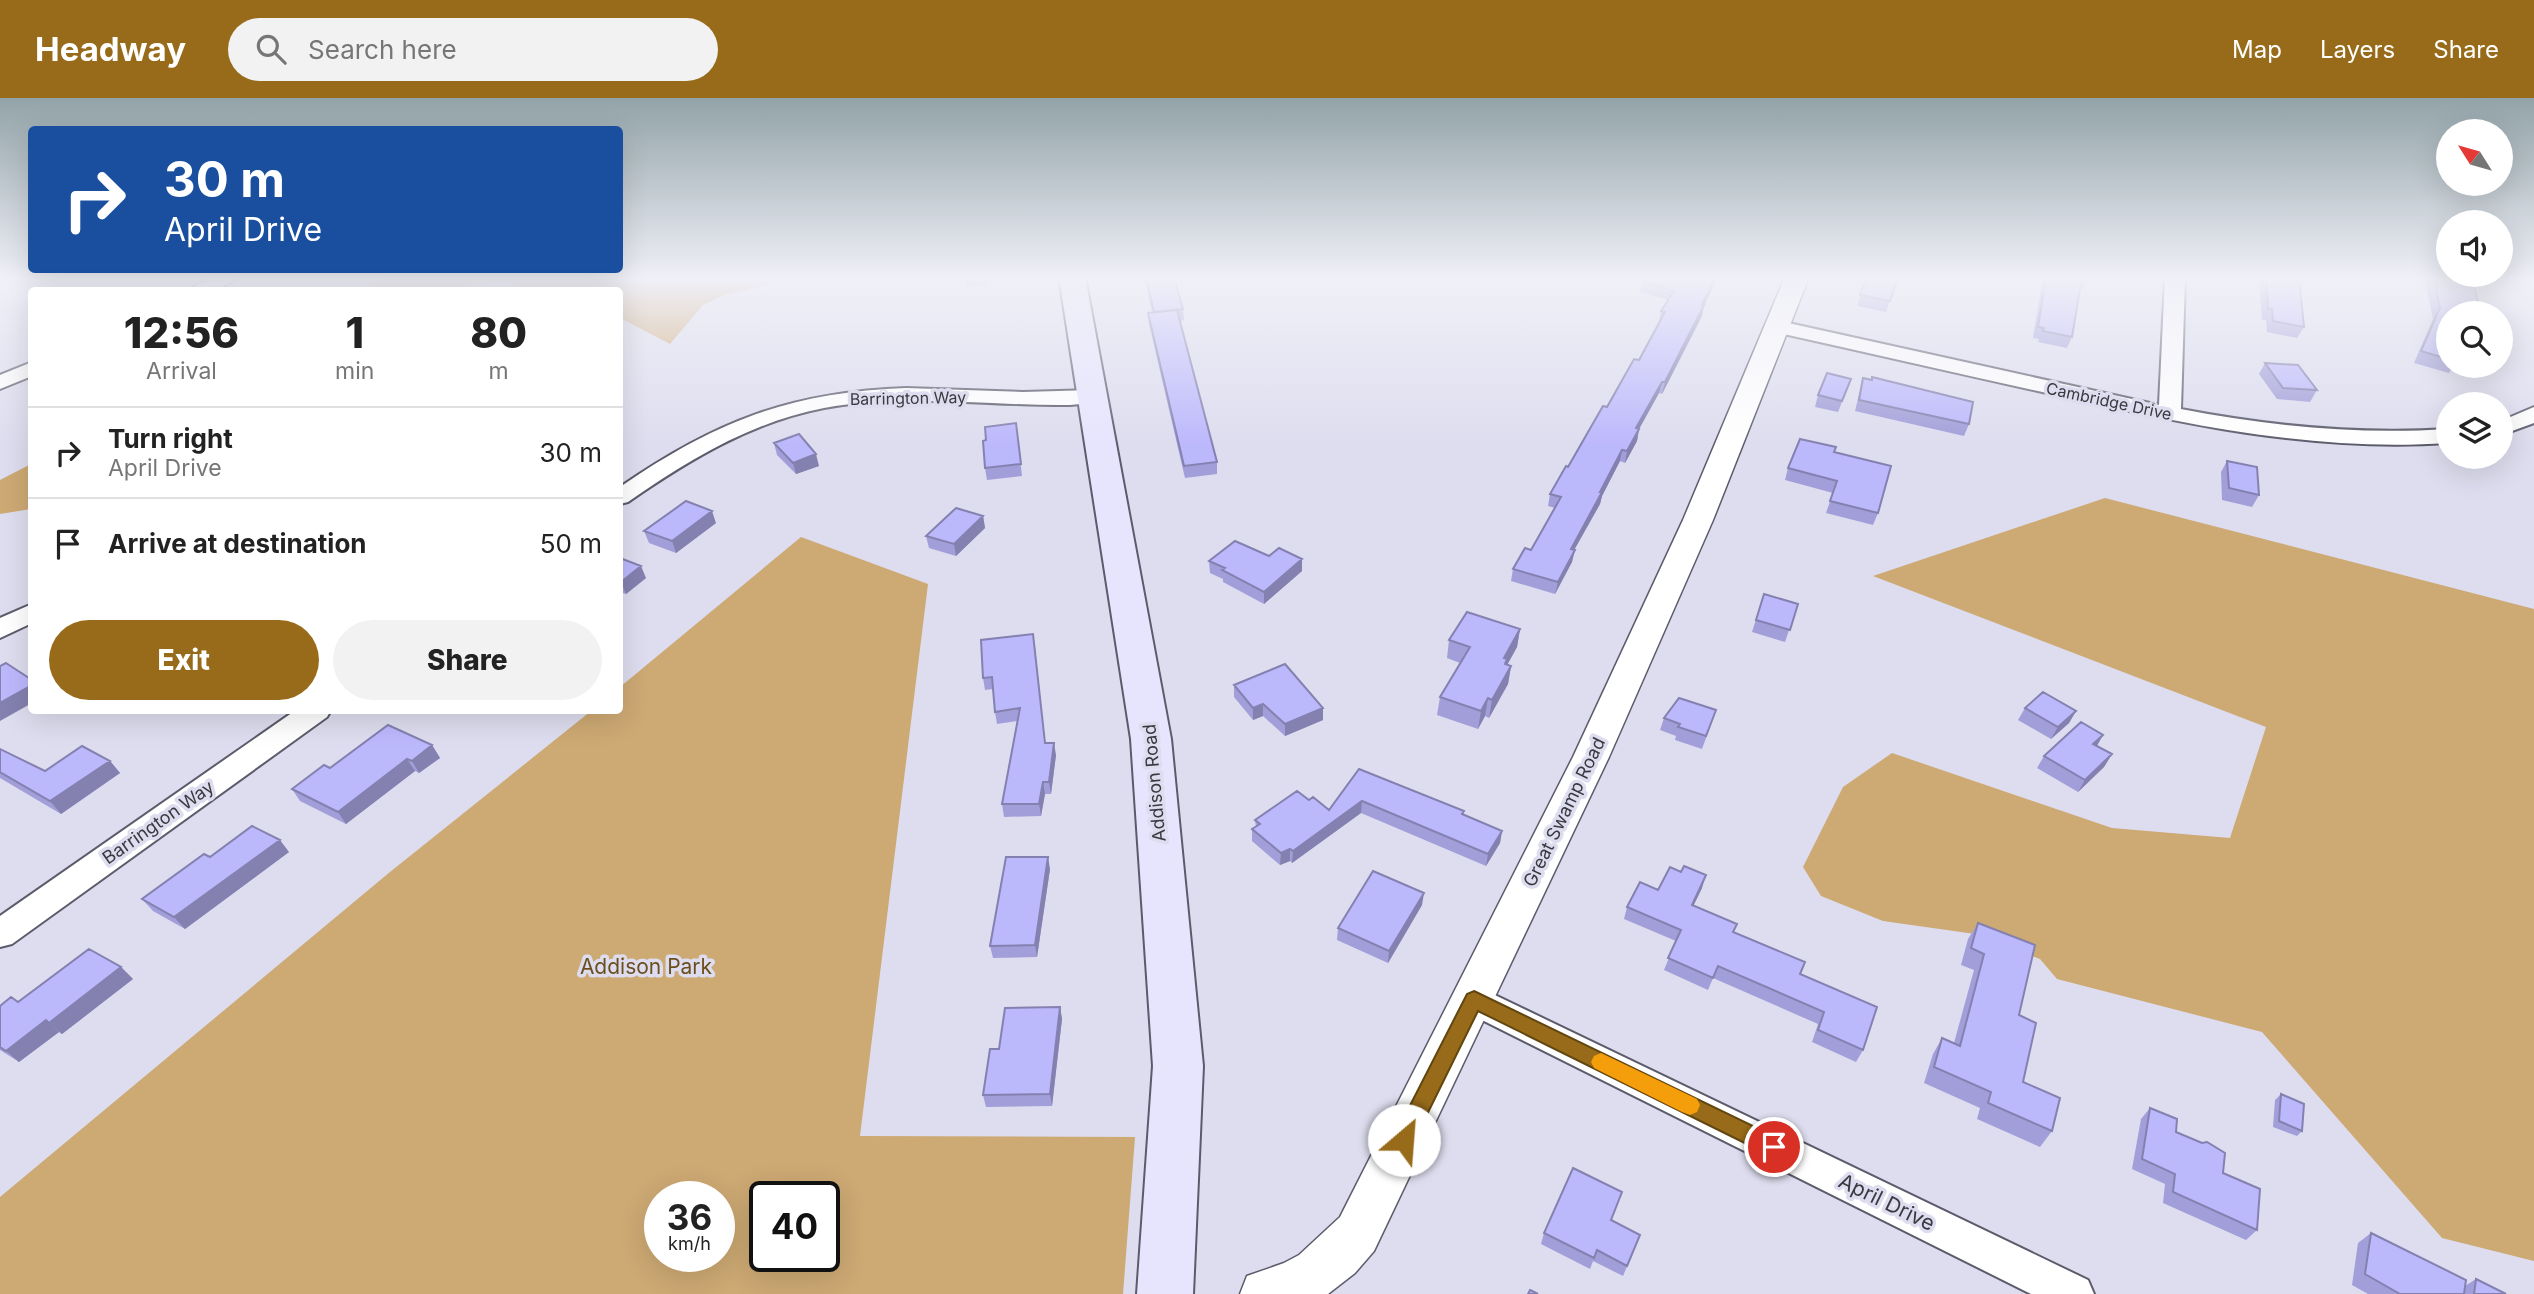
<!DOCTYPE html>
<html lang="en">
<head>
<meta charset="utf-8">
<style>
	body { margin:0; font-family:Inter,sans-serif; background:#f2f2f2; color:#222; height:100vh; display:flex; flex-direction:column; font-size:26px; white-space:nowrap }
	* { box-sizing:border-box; margin:0 }
	p { font-size:23px; color:#767676 }
	.icon { flex:none; width:38px; height:38px; fill:none; stroke:currentColor; stroke-width:2; stroke-linecap:round; stroke-linejoin:round }
	.map { position:relative; flex:1; overflow:hidden }
	.drawer { position:absolute; left:28px; top:189px; width:595px; height:427px; display:flex; flex-direction:column; background:#fff; border-radius:7px; box-shadow:0 7px 28px #0002 }
	.drawer>* { flex:none }
	.banner { position:absolute; left:28px; top:28px; width:595px; height:147px; border-radius:7px; box-shadow:0 7px 28px #0002; background:#1a4fa0; color:#fff; overflow:hidden }
	.needle { width:46px; rotate:307deg }
	.controls { position:absolute; left:2436px; top:21px; display:grid; gap:14px }
	.controls a { display:grid; place-items:center; width:77px; height:77px; border-radius:50%; background:#fff; box-shadow:0 7px 28px #0002; font-size:35px }
	.speed { position:absolute; left:644px; top:1083px; display:flex; gap:14px; font-size:35px; font-weight:700; text-align:center }
	.speed>* { display:grid; place-content:center; width:91px; height:91px; border-radius:50%; background:#fff; box-shadow:0 7px 28px #0002; line-height:1 }
	.speed small { font-size:18px; font-weight:400 }
	.speed .limit { border:4px solid #111; border-radius:10px; background:#fff; color:#111 }
	.pin { position:absolute; display:grid; place-items:center; width:60px; height:60px; color:#fff; margin:-30px; border:4px solid #fff; border-radius:50%; box-shadow:0 2px 7px #0007 }
	.me { position:absolute; width:77px; margin:-38px; rotate:27deg; stroke-linejoin:round; filter:drop-shadow(0 0 5px #0008) }
	.turn { display:flex; align-items:center; gap:24px; height:147px; padding:0 21px; font-size:32px }
	.turn .icon { width:91px; height:91px; stroke-width:2.5 }
	.turn b { display:block; font-size:49px; line-height:60px }
	.eta { display:flex; justify-content:space-evenly; align-items:center; height:119px; text-align:center }
	.eta b { font-size:42px; font-weight:800; line-height:49px }
	.button { display:flex; gap:14px; margin-top:auto; padding:14px 21px }
	.button a { flex:1; height:80px; border-radius:42px; background:#976b19; color:#fff; font-size:28px; font-weight:800; line-height:80px; text-align:center }
	.button a+a { background:#f2f2f2; color:#222 }
	ul { padding:0; list-style:none }
	li { display:flex; align-items:center; gap:21px; height:91px; padding:0 21px; border-top:2px solid #e0e0e0 }
	li div { flex:1 }
	li b { display:block; font-size:26px }
	li em { font-style:normal }
	header { display:flex; align-items:center; gap:42px; box-sizing:border-box; height:98px; padding:0 35px; background:#976b19; color:#fff }
	header strong { font-size:33px }
	nav { display:flex; gap:38px; margin-inline-start:auto; font-size:24px }
	.search { width:490px; height:63px; background:#f2f2f2; display:flex; align-items:center; gap:18px; box-sizing:border-box; padding:0 24px; border-radius:38px; color:#767676; font-size:26px }
	.map>svg:first-child { display:block }
</style>
</head>
<body>
<header>
<strong>Headway</strong>
<div class="search"><svg class="icon" aria-label="search" viewBox="0 0 24 24"><circle cx="10" cy="10" r="6"/><path d="M15 15l6 6"/></svg>Search here</div>
<nav><a>Map</a><a>Layers</a><a>Share</a></nav>
</header>
<div class="map">
<svg width="2534" height="1196" viewBox="0 0 2534 1196">
	<rect width="100%" height="100%" fill="#ddddef"/>
	<path fill="#cda973" fill-rule="evenodd" d="M386,179H795L725,197L703,207L670,246L620,220V192H532L510,184L473,185L457,192H360Z
		M31,366V411L0,416V382Z
		M2105,400L2534,511V1163L2442,1140L2262,934L2057,881L2040,861L1975,836L1883,823L1821,798L1803,769L1843,689L1892,655L2112,730L2230,740L2266,629L1873,478Z
		M801,439L928,486L860,1038L1135,1039L1123,1196H0V1099L390,774L591,613L620,612V589ZM660,1099H719V1158H660ZM765,1099H824V1158H765Z"/>
	<g fill="none" stroke-linecap="round" stroke-linejoin="round">
		<g stroke="#5c5b6b" stroke-width="4">
			<path id="minor" d="M214,179H240L217,192H192L195,188Z
				M2165,179H2185L2181,311C2270,328 2357,337 2448,331V345C2315,354 2189,327 2060,298C1965,277 1870,255 1775,234L1768,232L1765,228L1768,224L1775,222L2159,307Z
				M32,264V278L0,291V277Z
				M906,290L1023,294L1093,292L1101,294L1104,299L1101,304L1070,307C989,308 905,295 824,310C751,324 689,362 628,404L620,406V389C714,324 790,294 906,290Z
				M2534,309V325L2501,337V323Z
				M32,506V525L0,540V520Z
				M296,612H331L327,619L12,846L0,849V818Z
				M1474,887L2088,1182L2094,1196H2031L1462,912L1457,902L1462,892Z"/>
		</g>
		<g stroke="#5c5b6b" stroke-width="3">
			<path id="tertiary" d="M1785,179H1809L1713,422L1609,659L1374,1153L1355,1175L1328,1196H1240L1247,1178L1284,1165L1299,1157L1340,1119L1573,659L1683,422Z"/>
		</g>
		<g stroke="#5c5b6b" stroke-width="4">
			<path id="secondary" d="M1059,179H1085L1171,641L1203,968L1193,1196H1137L1153,968L1131,641Z"/>
		</g>
		<use href="#minor" fill="#fff" fill-rule="evenodd"/>
		<use href="#tertiary" fill="#fff" fill-rule="evenodd"/>
		<use href="#secondary" fill="#e7e5fe" fill-rule="evenodd"/>
	</g>
	<path fill="#a29ed9" d="M965,179H990V186L966,188Z
		M1144,179H1174L1183,211L1184,222L1180,223L1217,364V376L1185,380L1149,226L1148,215L1152,214Z
		M1647,179H1718L1704,207L1702,218L1662,296L1659,295L1639,331L1637,343L1625,365L1620,363L1602,398L1600,406L1574,452L1572,464L1555,496L1511,483L1513,471L1531,452L1555,410L1548,408L1550,396L1639,262L1660,224H1659L1661,213L1668,202L1640,194L1643,183Z
		M1867,179L1898,180L1886,214L1857,208Z
		M2043,179H2089L2085,189H2081L2072,239L2067,250L2038,244L2039,241L2033,240Z
		M2259,179H2299L2304,229L2297,240L2267,234L2266,222H2262Z
		M2424,179H2472L2479,208L2474,215H2448V268H2453L2449,275L2414,265L2433,221Z
		M2265,265L2317,292L2310,304L2277,301L2259,276Z
		M1863,280L1969,326L1964,338L1855,313Z
		M1851,281L1838,314L1815,309L1818,297Z
		M1016,325L1022,378L987,382L985,370L986,342Z
		M774,345L819,368L796,376L777,357Z
		M1834,354L1878,415L1873,427L1826,415L1833,395L1785,382L1788,370Z
		M2227,363L2259,397L2252,409L2222,402L2221,374Z
		M983,418L985,430L956,458L929,450L926,438Z
		M716,425L676,455L649,445L644,433Z
		M620,460L646,480L626,496L620,494Z
		M1209,463L1302,473L1264,506L1223,484V481L1210,475Z
		M1764,496L1798,506L1785,544L1752,534Z
		M1520,531L1517,549L1507,567L1511,568L1508,586L1489,620L1485,618L1478,631L1437,617L1440,599L1460,565L1447,560L1449,542Z
		M1035,548L1045,645L1056,657L1051,696H1045L1041,718L1004,719L1002,706L1017,623L997,626L995,614L993,591L985,592L983,580Z
		M1234,587L1323,610V622L1285,638L1263,618L1253,622L1234,599Z
		M2025,610L2076,613L2069,625L2051,641L2018,622Z
		M1664,620L1712,624L1702,651L1675,642L1676,638L1660,632Z
		M2103,637L2097,648L2112,656L2104,669L2078,694L2037,670L2044,658Z
		M432,647L440,660L419,675L415,673L346,726L300,703L292,691L330,670Z
		M0,651L45,673L110,663L120,675L61,716L0,680Z
		M1359,671L1464,713L1463,717L1502,733L1500,745L1486,768L1361,715L1292,765L1290,763L1280,767L1252,743V731L1256,729L1255,722L1329,712Z
		M289,754L185,831L153,813L142,801L210,759Z
		M1050,771L1037,859L993,860L990,848Z
		M1702,790L1693,808L1800,876L1863,952L1856,964L1812,944L1818,926L1713,880L1708,892L1664,872L1676,843L1624,821L1627,809Z
		M1422,807L1388,865L1337,842L1338,830Z
		M1978,825L2019,917L2023,984L2052,1033L2040,1049L1977,1021L1980,1010L1924,985L1933,956L1942,940L1954,945L1974,872L1961,867L1968,841Z
		M121,869L133,881L62,936L59,934L19,964L0,952V908L18,904Z
		M1060,909L1062,921L1052,1008L986,1009L983,997L999,951Z
		M2281,996L2302,1033L2297,1038L2273,1029L2275,1002Z
		M2150,1010L2223,1075L2257,1132L2246,1142L2163,1105L2165,1086L2132,1071L2141,1021Z
		M1611,1123L1640,1137L1623,1178L1593,1163L1590,1171L1541,1146L1544,1135Z
		M2371,1135L2465,1188L2476,1181L2506,1196H2368L2352,1187L2358,1145Z"/>
	<path fill="#8481b0" d="M1715,179H1718L1700,216L1704,207L1702,218L1662,296L1665,284Z
		M1662,284L1659,295L1639,331L1637,343L1625,365L1627,353L1636,330Z
		M1622,352L1620,363L1602,398L1600,406L1568,463L1571,451Z
		M816,356L819,368L796,376L793,365Z
		M712,413L716,425L676,455L672,443Z
		M983,418L985,430L956,458L954,446Z
		M1575,452L1572,464L1555,496L1558,484Z
		M1302,461V473L1264,506V494Z
		M641,468L646,480L626,496L621,484Z
		M1520,531L1517,549L1506,569L1504,560Z
		M1511,568L1508,586L1489,620L1492,602Z
		M32,587V605L0,623V605Z
		M1488,600L1485,618L1478,631L1481,613Z
		M1263,606V618L1253,622V610Z
		M1323,610V622L1285,638V626Z
		M2076,613L2069,625L2051,641L2058,629Z
		M2103,637L2096,649L2093,646Z
		M1054,645L1056,657L1051,696L1049,684Z
		M432,647L440,660L419,675L412,663Z
		M2112,656L2104,669L2078,694L2085,682Z
		M407,661L415,673L346,726L338,714Z
		M110,663L120,675L61,716L50,703Z
		M1043,684L1045,696L1041,718L1039,706Z
		M1362,703L1361,715L1292,765L1293,753Z
		M1502,733L1500,745L1486,768L1488,756Z
		M280,742L289,754L185,831L174,819Z
		M1290,751V763L1280,767L1281,755Z
		M1048,759L1050,771L1037,859L1035,847Z
		M1706,777L1702,790L1688,819L1692,807Z
		M1424,795L1422,807L1388,865L1389,853Z
		M121,869L133,881L62,936L49,925Z
		M1060,909L1062,921L1052,1008L1050,996Z
		M46,922L59,934L19,964L6,953Z"/>
	<path fill="#bcb8fc" stroke="#8481b0" stroke-width="2" d="M1146,179H1174L1183,211L1154,214Z
		M1647,179H1715L1702,207H1704L1665,284H1662L1636,330L1639,331L1627,353L1622,352L1600,394H1602L1571,451L1575,452L1558,484L1513,471L1525,450L1531,452L1561,399L1550,396L1566,368L1568,369L1603,308L1607,309L1634,261L1639,262L1665,214L1661,213L1674,193L1643,183Z
		M1867,179L1898,180L1890,203L1860,197Z
		M2046,179H2082L2072,239L2043,233L2044,230L2038,229Z
		M2266,179H2299L2304,229L2273,223L2272,211H2268Z
		M2434,179H2472L2479,208L2470,207L2472,215H2448V261L2421,253L2440,210Z
		M1177,212L1217,364L1184,368L1148,215Z
		M2265,265L2298,267L2317,292L2283,290Z
		M1827,275L1851,281L1842,303L1818,297Z
		M1872,279L1973,304L1969,326L1859,302L1863,280L1872,282Z
		M1016,325L1021,366L985,370L983,343L986,342L985,329Z
		M799,336L816,356L793,365L774,345Z
		M1800,341L1836,349L1834,354L1891,368L1878,415L1830,403L1837,383L1788,370Z
		M2227,363L2257,369L2259,397L2229,390Z
		M686,403L712,413L672,443L644,433Z
		M956,410L983,418L954,446L926,438Z
		M1235,443L1269,458L1279,450L1302,461L1264,494L1222,472L1225,470L1209,463Z
		M620,460L641,468L621,484L620,483Z
		M1764,496L1798,506L1790,532L1756,522Z
		M1467,514L1520,531L1504,560L1507,561L1505,566L1511,568L1492,602L1488,600L1481,613L1440,599L1470,549L1449,542Z
		M1033,536L1045,645H1054L1049,684H1043L1039,706H1002L1020,610L995,614L992,579L983,580L981,542Z
		M6,565L32,582V587L0,605V568Z
		M1285,566L1323,610L1285,626L1263,606L1253,610L1234,587Z
		M2043,594L2076,613L2058,629L2025,610Z
		M1679,600L1716,612L1706,638L1678,629L1680,626L1664,620Z
		M2081,624L2103,637L2093,646L2112,656L2085,682L2044,658Z
		M388,627L432,647L412,663L407,661L338,714L292,691L324,667L330,670Z
		M82,648L110,663L50,703L0,674V651L45,673Z
		M1359,671L1464,713L1462,716L1502,733L1488,756L1362,703L1293,753L1290,751L1281,755L1252,731L1260,726L1255,722L1297,693L1309,702L1313,699L1329,712Z
		M252,728L280,742L174,819L142,801L204,756L210,759Z
		M1006,759H1048L1035,847L990,848Z
		M1684,768L1706,777L1692,807L1737,826L1733,834L1805,864L1800,876L1877,909L1863,952L1818,932L1824,914L1718,868L1713,880L1668,860L1681,832L1627,809L1640,784L1658,792L1670,769L1681,774Z
		M1373,773L1424,795L1389,853L1338,830Z
		M1978,825L2035,847L2019,917L2036,925L2023,984L2060,1000L2052,1033L1988,1005L1991,994L1934,969L1942,940L1960,948L1984,856L1971,850Z
		M89,851L121,869L49,925L46,922L6,953L0,949V908L11,899L18,904Z
		M1060,909L1050,996L983,997L990,951H999L1005,910Z
		M2281,996L2304,1006L2302,1033L2279,1023Z
		M2150,1010L2177,1021L2176,1034L2202,1045L2207,1044L2225,1055L2223,1075L2260,1091L2257,1132L2173,1094L2175,1076L2142,1061Z
		M1573,1070L1622,1094L1611,1122L1640,1137L1627,1168L1597,1152L1594,1160L1544,1135Z
		M2371,1135L2466,1182L2464,1196H2400L2365,1176Z
		M2476,1181L2506,1196H2474Z
		M1530,1192L1538,1196H1528Z"/>
	<linearGradient id="sky" x2="0" y2="1"><stop stop-color="#92a3a8"/><stop offset="0.52" stop-color="#f0f0f8"/><stop offset="1" stop-color="#f0f0f8" stop-opacity="0"/></linearGradient>
	<rect width="2534" height="347" fill="url(#sky)"/>
	<path fill="#976b19" stroke="#624610" stroke-width="2" d="M1474,893L1782,1042L1785,1049L1782,1056L1774,1059L1767,1056L1478,913L1411,1049L1404,1052L1396,1049L1393,1042L1396,1035L1467,896Z"/>
	<path fill="#f59e0b" d="M1601,955L1697,1001L1700,1007L1697,1014L1690,1017L1682,1014L1594,970L1591,964L1594,958Z"/>
	<g text-anchor="middle" dominant-baseline="central" stroke-width="7" stroke-linejoin="round" paint-order="stroke">
		<g font-size="16" fill="#393940" stroke="#ddddef">
			<text transform="translate(908 300) rotate(-1)">Barrington Way</text>
			<text transform="translate(2109 303) rotate(12)">Cambridge Drive</text>
		</g>
		<g font-size="18" fill="#393940" stroke="#ddddef">
			<text transform="translate(1154 685) rotate(-95)">Addison Road</text>
			<text transform="translate(1564 714) rotate(-64)">Great Swamp Road</text>
			<text transform="translate(158 724) rotate(-35)">Barrington Way</text>
		</g>
		<g font-size="21" fill="#6c4f1e" stroke="#ddddef">
			<text x="646" y="868">Addison Park</text>
		</g>
		<g font-size="21" fill="#393940" stroke="#ddddef">
			<text transform="translate(1887 1104) rotate(26)">April Drive</text>
		</g>
	</g>
</svg>
<div class="controls">
<a><svg class="needle" viewBox="-14 -14 28 28"><path d="M0-13l5 13h-10z" fill="#e53935"/><path d="M0 13l5-13h-10z" fill="#767676"/></svg></a>
<a><svg class="icon" aria-label="sound" viewBox="0 0 24 24"><path d="M4 9h4l5-4v14l-5-4H4zM17 9q2 3 0 6"/></svg></a>
<a><svg class="icon" aria-label="search" viewBox="0 0 24 24"><circle cx="10" cy="10" r="6"/><path d="M15 15l6 6"/></svg></a>
<a><svg class="icon" aria-label="layers" viewBox="0 0 24 24"><path d="M12 4l9 5-9 5-9-5zM3 14l9 5 9-5"/></svg></a>
</div>
<div class="speed"><div>36<small>km/h</small></div><div class="limit">40</div></div>
<div class="pin" style="left:1774px;top:1049px;background:#d93025"><svg class="icon" aria-label="arrive" viewBox="0 0 24 24"><path d="M6 21V4h12l-3 4 3 4H6"/></svg></div>
<svg class="me" style="left:1404px;top:1042px" viewBox="-20 -20 40 40"><circle r="19" fill="#fff"/><path d="M0-13L10 11 0 6-10 11z" fill="#976b19"/></svg>
<div class="banner">
<div class="turn"><svg class="icon" aria-label="right" viewBox="0 0 24 24"><path d="M7 20v-9h11M14 6l5 5-5 5"/></svg><div><b>30 m</b>April Drive</div></div>
</div>
<section class="drawer">
<div class="eta">
<div><b>12:56</b><p>Arrival</p></div>
<div><b>1</b><p>min</p></div>
<div><b>80</b><p>m</p></div>
</div>
<ul>
<li><svg class="icon" aria-label="right" viewBox="0 0 24 24"><path d="M7 20v-9h11M14 6l5 5-5 5"/></svg><div><b>Turn right</b><p>April Drive</p></div><em>30 m</em></li>
<li><svg class="icon" aria-label="arrive" viewBox="0 0 24 24"><path d="M6 21V4h12l-3 4 3 4H6"/></svg><div><b>Arrive at destination</b></div><em>50 m</em></li>
</ul>
<div class="button"><a>Exit</a><a>Share</a></div>
</section>
</div>
</body>
</html>
